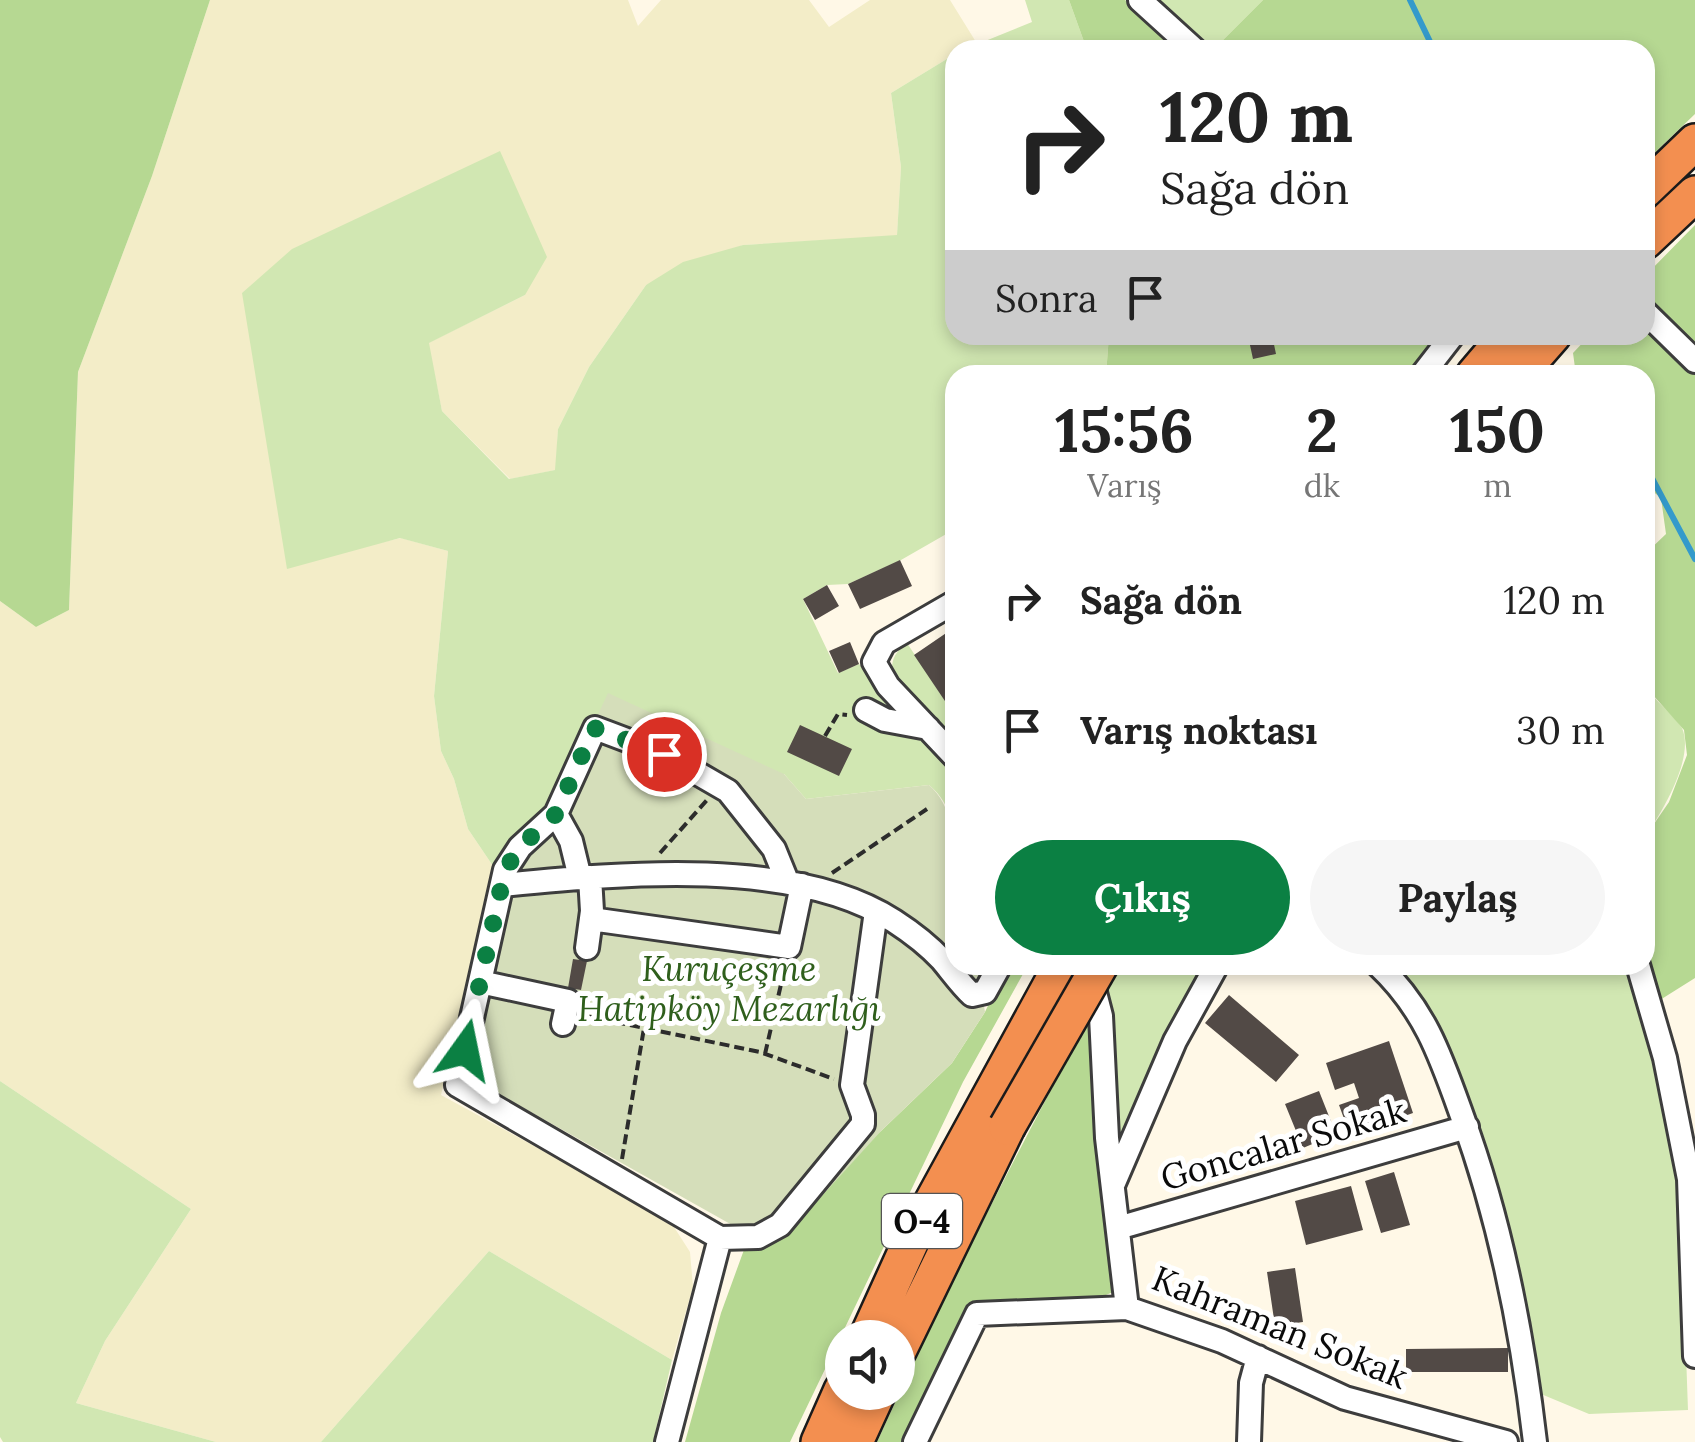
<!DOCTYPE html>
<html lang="tr">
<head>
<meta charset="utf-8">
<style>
	body { margin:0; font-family:Lora,serif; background:#f6f6f6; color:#222; height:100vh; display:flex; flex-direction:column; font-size:38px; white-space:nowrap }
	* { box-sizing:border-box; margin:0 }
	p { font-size:32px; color:#767676 }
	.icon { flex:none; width:55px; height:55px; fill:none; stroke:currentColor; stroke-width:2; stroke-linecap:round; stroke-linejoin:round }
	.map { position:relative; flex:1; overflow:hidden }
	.sheet { position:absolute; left:945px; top:365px; width:710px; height:610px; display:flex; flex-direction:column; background:#fff; border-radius:30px; box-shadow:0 5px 15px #0003 }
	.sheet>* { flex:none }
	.hud { position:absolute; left:945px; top:40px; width:710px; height:305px; border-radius:30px; box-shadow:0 5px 15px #0003; background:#fff; color:#222; overflow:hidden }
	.controls { position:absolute; left:825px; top:1320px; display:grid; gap:20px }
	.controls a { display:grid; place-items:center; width:90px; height:90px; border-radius:50%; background:#fff; box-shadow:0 5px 15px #0003; font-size:50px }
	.pin { position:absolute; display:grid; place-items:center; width:85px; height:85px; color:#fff; margin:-42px; border:5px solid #fff; border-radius:50%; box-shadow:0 2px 10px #0007 }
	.me { position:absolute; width:110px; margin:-55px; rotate:12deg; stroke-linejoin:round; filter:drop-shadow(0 0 8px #0008) }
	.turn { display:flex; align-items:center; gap:35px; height:210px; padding:0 50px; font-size:45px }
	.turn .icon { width:130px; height:130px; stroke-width:2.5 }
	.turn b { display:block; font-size:70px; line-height:85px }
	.then { display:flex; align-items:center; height:95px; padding:0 50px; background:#0003; gap:20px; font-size:38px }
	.eta { display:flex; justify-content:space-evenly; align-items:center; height:170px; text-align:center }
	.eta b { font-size:60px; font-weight:700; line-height:70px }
	.action { display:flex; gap:20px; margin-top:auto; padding:20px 50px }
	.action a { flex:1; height:115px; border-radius:60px; background:#0b8043; color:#fff; font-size:40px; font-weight:700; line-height:115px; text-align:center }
	.action a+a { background:#f6f6f6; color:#222 }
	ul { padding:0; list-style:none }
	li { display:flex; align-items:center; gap:30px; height:130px; padding:0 50px }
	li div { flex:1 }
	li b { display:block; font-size:38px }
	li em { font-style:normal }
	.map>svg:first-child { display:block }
</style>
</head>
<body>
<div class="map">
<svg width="1695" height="1442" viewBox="0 0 1695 1442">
	<rect width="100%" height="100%" fill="#fff8e7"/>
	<path fill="#f3edc8" d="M210,0H628L638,26L661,0H809L829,27L870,0H950L976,42L963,50H955V54L891,93L901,167L897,236L743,245L646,285L589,367L558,429L556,470L510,479L442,411L428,343L525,295L292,249L353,549L401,538L448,551L434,696L441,751L454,779L468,829L493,866L441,1095L589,1176L674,1227L690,1252L693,1287L672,1360L489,1251L321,1442H216L76,1403L105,1341L191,1209L0,1081V601L36,627L69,610L78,372L152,176Z"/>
	<path fill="#d1e7b2" d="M1025,0H1069L1087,50H963L1032,22Z
		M1153,0H1263L1213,50H1206Z
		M955,54V335H1109L1106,375H955V529L901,560L848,584L827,585L803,599L838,673L859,664L955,767V842C951,817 948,801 929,785L806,799L784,774L553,811L505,848L493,866L468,829L454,779L441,751L434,696L448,551L400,538L287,569L242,293L292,249L500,151L547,257L525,295L429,343L442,411L509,479L555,470L558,429L589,367L646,285L683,262L743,245L897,235L901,167L891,93Z
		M907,643L955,716V747L892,675C891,659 895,652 907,643Z
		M1645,686C1655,701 1672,713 1682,728C1695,758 1662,812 1645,837Z
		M1119,965H1206L1167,1032L1116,1146L1105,988Z
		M1389,965H1628L1661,1086L1680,1185L1688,1410L1589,1414L1541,1394L1501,1205Z
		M0,1081L191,1209L105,1341L76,1403L216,1442H3L0,1437Z
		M489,1251L672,1360L653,1442H321Z"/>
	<path fill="#b6d892" d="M0,0H210L152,176L78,372L69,610L36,627L0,601Z
		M1069,0H1125L1181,50H1087Z
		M1263,0H1695V114L1645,162V50H1213Z
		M1695,225V349L1645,300V276Z
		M1645,324L1695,374V978L1660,1000L1645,954V837L1669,802L1687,755L1684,730L1645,686V554L1666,534L1661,498L1645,485V375H1576L1573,353L1590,335H1645Z
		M1109,335H1440L1412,375H1106Z
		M1007,965H1028L963,1082L790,1442H685L721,1313L745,1247L881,1131L952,1063L985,1012Z
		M1092,1013L1118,1290L1101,1297L1013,1302L968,1310L905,1442H877C943,1296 1016,1154 1092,1013Z"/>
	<path fill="#d5deba" d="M608,693L784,774L806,799L929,785C969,819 955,914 955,965H977L985,1012L952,1063L881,1131L801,1219L784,1233L741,1230L470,1078L515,875L553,811Z"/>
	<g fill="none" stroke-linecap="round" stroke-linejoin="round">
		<path stroke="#349acb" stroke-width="6" d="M1410,0L1434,50
			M1596,373L1597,375
			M1645,465L1695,559"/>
	</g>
	<path fill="#524a46" d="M1272,335L1276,354L1253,359L1248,336Z
		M900,560L912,586L860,609L848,584Z
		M827,585L839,606L815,620L803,599Z
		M955,627V716L914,655Z
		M850,642L859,664L839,673L829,651Z
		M800,725L852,749L839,776L787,752Z
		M573,959L587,961L581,990L568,988Z
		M1229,995L1299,1055L1276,1082L1205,1023Z
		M1389,1041L1413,1113L1350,1135L1339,1105L1359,1098L1354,1083L1335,1090L1326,1063Z
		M1319,1091L1336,1134L1303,1148L1285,1104Z
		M1394,1172L1410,1225L1381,1233L1365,1181Z
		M1351,1186L1363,1230L1306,1245L1295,1201Z
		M1295,1268L1303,1322L1275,1326L1267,1272Z
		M1508,1348V1372H1406V1349Z"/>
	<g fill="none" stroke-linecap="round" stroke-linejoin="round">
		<g stroke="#3d3d3d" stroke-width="28">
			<path id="minor" d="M1140,0L1195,50
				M1645,312L1695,361
				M1422,375L1453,335
				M955,602L884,643L874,662L888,686L955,757
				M866,710L885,720L928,728
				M556,814L571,841L580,878
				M787,881L774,849L728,791L664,754L595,728L556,814L520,847L505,870L457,1085L720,1238L758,1237L780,1225L863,1124V1115L852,1085L876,911
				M502,885C617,874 794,856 894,921C911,932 928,945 942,960C952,972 961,985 972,995L985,992L1000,965
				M591,919L789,947L802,885
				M587,948L592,911L590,877
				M1378,965C1425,1009 1441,1057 1462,1116C1501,1222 1522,1330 1535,1442
				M1638,965L1665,1058L1689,1179L1695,1356
				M1091,977L1101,1016L1107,1138L1127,1308L1222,1341L1345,1398L1506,1442
				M480,982L568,1001L563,1024
				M1114,1183L1175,1041L1217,965
				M1118,1228L1467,1127
				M667,1442L720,1238
				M915,1442L977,1314L1127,1308
				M1249,1442L1251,1383L1258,1357"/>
		</g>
		<g stroke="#1b1b1b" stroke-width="40">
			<path id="highway" d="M1645,190L1695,142
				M1645,241L1695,194
				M1474,375L1508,335
				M1518,375L1553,335
				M867,1338L911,1241L1062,965
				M898,1351L1007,1127
				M819,1442L842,1390
				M855,1442L878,1392"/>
		</g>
		<path stroke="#2c2c2c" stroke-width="4" stroke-dasharray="10 5" stroke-linecap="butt" d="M825,736L838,714L847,715
			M660,853L707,800
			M832,873L927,809
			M586,1016L644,1028
			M765,1054L785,967
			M622,1159L644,1028L760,1052L834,1079"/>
		<use href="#minor" stroke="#fff" stroke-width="22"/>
		<use href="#highway" stroke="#f38f50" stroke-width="35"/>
		<g stroke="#1b1b1b" stroke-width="40" stroke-linecap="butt">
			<path id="highway-bridge" d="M1007,1127L1100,965"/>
		</g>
		<use href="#highway-bridge" stroke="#f38f50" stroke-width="35"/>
	</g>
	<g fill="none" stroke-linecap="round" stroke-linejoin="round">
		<path stroke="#0b8043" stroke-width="18" stroke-dasharray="0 32.4" d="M465,1050L505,870L520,847L556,814L594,728L664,754"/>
	</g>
	<g text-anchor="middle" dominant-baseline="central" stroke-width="10" stroke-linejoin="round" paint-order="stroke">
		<rect fill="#fff" stroke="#545454" stroke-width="2.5" x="882" y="1194" width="80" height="54" rx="8"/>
		<g font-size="32" font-weight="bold" fill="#0a0a0a">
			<text x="922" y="1221">O-4</text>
		</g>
		<g font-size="35" font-style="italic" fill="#2f5f1c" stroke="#fff">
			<text x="729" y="968">Kuruçeşme<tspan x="729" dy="40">Hatipköy Mezarlığı</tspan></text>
		</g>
		<g font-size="35" fill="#0a0a0a" stroke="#fff">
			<text transform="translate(1283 1144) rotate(-16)">Goncalar Sokak</text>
			<text transform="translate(1280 1327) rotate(22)">Kahraman Sokak</text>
		</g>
	</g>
</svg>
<div class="controls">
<a><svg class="icon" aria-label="sound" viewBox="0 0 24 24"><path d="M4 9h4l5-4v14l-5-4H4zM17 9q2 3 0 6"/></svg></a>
</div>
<div class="pin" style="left:664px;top:754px;background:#d93025"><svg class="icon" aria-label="arrive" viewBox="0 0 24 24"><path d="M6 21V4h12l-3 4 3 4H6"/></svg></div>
<svg class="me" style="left:465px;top:1050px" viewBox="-20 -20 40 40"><path d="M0-17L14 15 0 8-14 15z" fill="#0b8043" stroke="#fff" stroke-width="4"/></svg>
<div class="hud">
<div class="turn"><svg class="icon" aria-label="right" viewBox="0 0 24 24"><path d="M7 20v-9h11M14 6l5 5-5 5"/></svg><div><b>120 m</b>Sağa dön</div></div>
<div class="then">Sonra<svg class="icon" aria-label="arrive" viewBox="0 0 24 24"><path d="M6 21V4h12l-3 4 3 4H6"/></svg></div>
</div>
<section class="sheet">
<div class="eta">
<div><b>15:56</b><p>Varış</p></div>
<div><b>2</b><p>dk</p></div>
<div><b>150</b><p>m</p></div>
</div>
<ul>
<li><svg class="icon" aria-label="right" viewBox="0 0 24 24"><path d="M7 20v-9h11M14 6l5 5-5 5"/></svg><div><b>Sağa dön</b></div><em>120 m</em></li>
<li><svg class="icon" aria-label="arrive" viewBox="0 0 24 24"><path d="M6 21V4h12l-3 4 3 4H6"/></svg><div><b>Varış noktası</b></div><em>30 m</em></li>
</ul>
<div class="action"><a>Çıkış</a><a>Paylaş</a></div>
</section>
</div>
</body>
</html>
